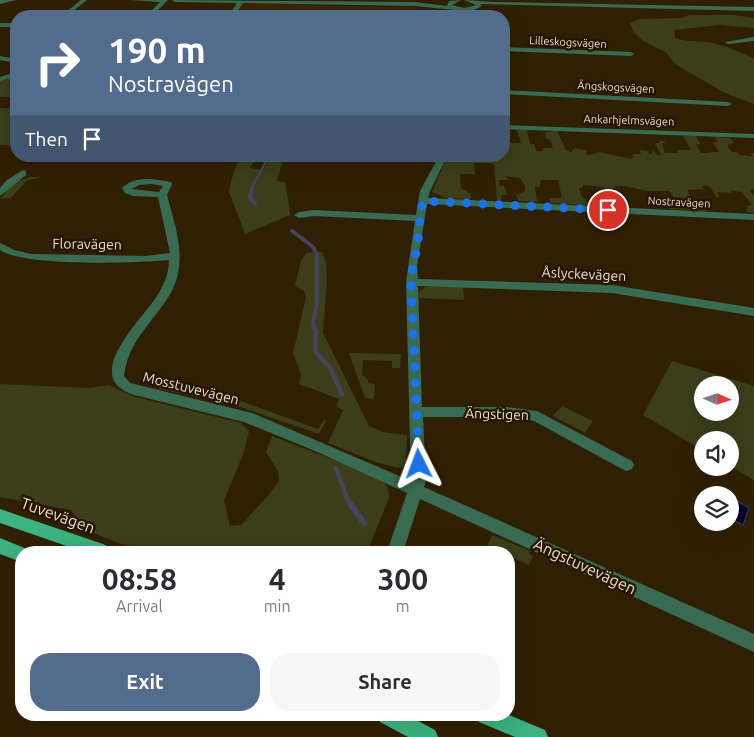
<!DOCTYPE html>
<html lang="en">
<head>
<meta charset="utf-8">
<style>
	body { margin:0; font-family:Ubuntu,sans-serif; background:#f7f7f7; color:#2b2b33; height:100vh; display:flex; flex-direction:column; font-size:19px; white-space:nowrap }
	* { box-sizing:border-box; margin:0 }
	p { font-size:16px; color:#7c7c81 }
	.icon { flex:none; width:28px; height:28px; fill:none; stroke:currentColor; stroke-width:2; stroke-linecap:round; stroke-linejoin:round }
	.map { position:relative; flex:1; overflow:hidden }
	.side { position:absolute; left:15px; top:546px; width:500px; height:175px; display:flex; flex-direction:column; background:#fff; border-radius:20px; box-shadow:0 5px 20px #0002 }
	.side>* { flex:none }
	.guide { position:absolute; left:10px; top:10px; width:500px; height:152px; border-radius:20px; box-shadow:0 5px 20px #0002; background:#536c8d; color:#fff; overflow:hidden }
	.needle { width:32px; rotate:93deg }
	.buttons { position:absolute; left:694px; top:376px; display:grid; gap:10px }
	.buttons a { display:grid; place-items:center; width:45px; height:45px; border-radius:50%; background:#fff; box-shadow:0 5px 20px #0002; font-size:25px }
	.pin { position:absolute; display:grid; place-items:center; width:42px; height:42px; color:#fff; margin:-21px; border:2px solid #fff; border-radius:50%; box-shadow:0 1px 5px #0007 }
	.me { position:absolute; width:55px; margin:-28px; rotate:357deg; stroke-linejoin:round; filter:drop-shadow(0 0 4px #0008) }
	.turn { display:flex; align-items:center; gap:18px; height:105px; padding:0 15px; font-size:22px }
	.turn .icon { width:65px; height:65px; stroke-width:2.5 }
	.turn b { display:block; font-size:35px; line-height:42px }
	.then { display:flex; align-items:center; height:48px; padding:0 15px; background:#0003; gap:10px; font-size:19px }
	.eta { display:flex; justify-content:space-evenly; align-items:center; height:85px; text-align:center }
	.eta b { font-size:30px; font-weight:700; line-height:35px }
	.action { display:flex; gap:10px; margin-top:auto; padding:10px 15px }
	.action a { flex:1; height:58px; border-radius:20px; background:#536c8d; color:#fff; font-size:20px; font-weight:700; line-height:58px; text-align:center }
	.action a+a { background:#f7f7f7; color:#2b2b33 }
	.map>svg:first-child { display:block }
</style>
</head>
<body>
<div class="map">
<svg width="754" height="737" viewBox="0 0 754 737">
	<rect width="100%" height="100%" fill="#302003"/>
	<path fill="#3b2701" d="M241,4L412,7L416,8V10L378,16H233Z"/>
	<path fill="#3b3e19" fill-rule="evenodd" d="M689,15H733L754,18V28L720,25L674,30L675,38C685,42 695,41 706,42C723,44 738,52 754,58V104L725,93L675,64L667,53L643,41L634,32L630,23L639,19L682,18Z
		M16,76V84L14,86H16V92L11,91L9,94H14L9,97H0V80Z
		M0,108L16,109V146L0,145Z
		M517,130H527L530,144H534L536,151H543V148H553L550,139H546L545,132L557,131L566,150H569V152H573L572,151L574,148L588,151L585,152L587,155L599,153V152L631,159L633,158L632,154H641L639,150L648,151L649,154H652L653,150L657,155H661L655,143H659L660,140L667,143H662L665,153H678L677,150H691L683,136H696L700,144L696,145L701,153H709V152H719L713,143L718,142L715,137L730,138L734,143L727,145L732,152H737L740,155L752,156L751,153H754V189L750,190L754,196V213L747,212L746,210L748,209L746,206L752,205L742,192L731,191L732,193L717,192L719,197H716C712,190 710,183 702,186L704,189L687,190L694,203H702L706,211L670,209L667,202H676L670,191H646L626,186H616L612,189L617,201L626,204V206H610L604,187L583,185V187L579,188L582,197L585,198L588,205L551,203L549,198H562L558,180H541L540,187H535L537,202L519,201L516,195L525,191V186L520,178L505,176L510,180H499L500,186H504L507,195H501V200H497L494,164L474,163L475,174H460L461,188L471,194V199L446,198L432,192L447,156H487L478,157L477,159L492,161L494,156H504V143H521Z
		M240,156H260L249,168L264,170L270,156H284L277,181L285,182L290,210V215L245,234L229,192L231,181Z
		M31,177H42L26,181L11,198L0,199L14,182Z
		M322,252L326,263L327,281L323,333L369,426L383,432L407,435L406,467C391,471 345,449 328,443L343,410L336,407L339,399L299,384L301,375L293,353L306,297L304,291L295,286L296,282L301,261L306,253Z
		M434,285L463,287L464,300L419,298V292L425,287Z
		M349,353L401,354L400,368H392V361L363,360L362,375L368,380V383L375,384L374,399L365,398Z
		M672,361L754,386V480L730,466V440H702V450L643,415ZM702,385H730V412H702Z
		M165,382H170L226,393L220,401L158,389Z
		M0,384L89,388L109,385L132,396L241,423L249,431L244,452L224,501L230,526L241,525L266,498L279,481L278,471L266,452L272,436L362,471L384,482L388,489L389,498L367,552H181L153,550L121,544L83,529L71,510L0,497Z
		M230,397L318,429L324,420L326,421L319,434L226,402Z
		M562,406L593,421L585,433L553,416Z
		M492,535L530,551L529,554L533,556L529,565L509,556V552H501L487,546Z"/>
	<path fill="#00012f" stroke="#45435e" d="M735,500L749,508L743,525L730,518V512Z"/>
	<g fill="none" stroke-linecap="round" stroke-linejoin="round">
		<path stroke="#45435e" stroke-width="2.5" d="M251,189L269,156"/>
		<path stroke="#45435e" stroke-width="4" d="M252,188L250,198L255,203
			M292,231L312,246L317,254V303L313,323L314,327"/>
		<path stroke="#45435e" stroke-width="4.5" d="M314,326L316,332L315,351L330,368L342,394
			M336,468L347,499L352,506"/>
		<path stroke="#45435e" stroke-width="6" d="M351,505L364,523"/>
		<path fill="#386b52" fill-rule="evenodd" d="M0,0H16L0,4Z
			M81,0H87L67,16H61Z
			M130,0H168L152,16H146L160,2Z
			M172,0L415,2L447,6L449,1L461,0L452,5L464,8L476,5L464,0L495,2L754,7V11L480,4L482,6L474,10L464,11L415,6L243,3L234,16H228L237,3L175,2Z
			M0,23H16V27H0Z
			M754,37V41L728,44L725,42Z
			M504,47L631,52L634,54L631,56L504,51Z
			M0,56L16,59V63L0,60Z
			M16,72V76L0,81V77Z
			M504,90L728,102L732,104L728,106L504,94Z
			M504,125L754,134V138L504,129Z
			M439,156H447L430,191L428,198L754,214V220L427,204L417,266L418,279L612,285L754,308V316L612,293L418,286L422,407H507L537,411L632,461L634,465L632,469L627,471L622,469L534,421L507,417H423L426,480L424,487L754,634V652L420,499L403,552H387L407,493L315,451L244,422L134,395C78,377 144,318 159,293C165,282 169,272 169,260C136,263 25,267 0,250V243L14,250L31,254L145,256L170,253L158,197L133,196L125,193L122,188C135,175 155,179 171,182L172,184L167,195C173,218 182,243 179,267C175,309 129,329 124,376L130,383L252,413L411,481L406,282L415,221L314,216L299,218L294,215L299,212L314,210L416,215L420,191ZM152,184L163,186L159,192L132,189L139,185Z
			M23,170L26,171V175L0,196V188L7,180Z"/>
		<path fill="#3bb27f" fill-rule="evenodd" d="M0,509L103,544L109,547L111,552H84L0,523Z
			M0,538L27,549L28,552H21V562L0,554Z
			M377,715H407L435,730L438,737H408L380,722Z
			M476,715H509L545,730L548,737H515L479,722Z"/>
	</g>
	<g fill="none" stroke-linecap="round" stroke-linejoin="round">
		<path stroke="#1a73e8" stroke-width="9" stroke-dasharray="0 16.2" d="M419,464L411,282C412,268 416,255 418,242C419,228 420,215 423,201L608,210"/>
	</g>
	<g text-anchor="middle" dominant-baseline="central" stroke-width="5" stroke-linejoin="round" paint-order="stroke">
		<g font-size="11" fill="#e7dccc" stroke="#261600">
			<text transform="translate(568 42) rotate(3)">Lilleskogsvägen</text>
			<text transform="translate(616 87) rotate(3)">Ängskogsvägen</text>
			<text transform="translate(629 120) rotate(2)">Ankarhjelmsvägen</text>
			<text transform="translate(679 202) rotate(3)">Nostravägen</text>
		</g>
		<g font-size="14" fill="#e7dccc" stroke="#261600">
			<text transform="translate(87 244) rotate(1)">Floravägen</text>
			<text transform="translate(584 274) rotate(3)">Åslyckevägen</text>
			<text transform="translate(191 388) rotate(14)">Mosstuvevägen</text>
			<text transform="translate(497 414) rotate(2)">Ängstigen</text>
		</g>
		<g font-size="16" fill="#e7dccc" stroke="#261600">
			<text transform="translate(58 515) rotate(20)">Tuvevägen</text>
			<text transform="translate(585 566) rotate(25)">Ängstuvevägen</text>
		</g>
	</g>
</svg>
<div class="buttons">
<a><svg class="needle" viewBox="-14 -14 28 28"><path d="M0-13l5 13h-10z" fill="#e53935"/><path d="M0 13l5-13h-10z" fill="#7c7c81"/></svg></a>
<a><svg class="icon" aria-label="sound" viewBox="0 0 24 24"><path d="M4 9h4l5-4v14l-5-4H4zM17 9q2 3 0 6"/></svg></a>
<a><svg class="icon" aria-label="layers" viewBox="0 0 24 24"><path d="M12 4l9 5-9 5-9-5zM3 14l9 5 9-5"/></svg></a>
</div>
<div class="pin" style="left:608px;top:210px;background:#d93025"><svg class="icon" aria-label="arrive" viewBox="0 0 24 24"><path d="M6 21V4h12l-3 4 3 4H6"/></svg></div>
<svg class="me" style="left:419px;top:464px" viewBox="-20 -20 40 40"><path d="M0-17L14 15 0 8-14 15z" fill="#1a73e8" stroke="#fff" stroke-width="4"/></svg>
<div class="guide">
<div class="turn"><svg class="icon" aria-label="right" viewBox="0 0 24 24"><path d="M7 20v-9h11M14 6l5 5-5 5"/></svg><div><b>190 m</b>Nostravägen</div></div>
<div class="then">Then<svg class="icon" aria-label="arrive" viewBox="0 0 24 24"><path d="M6 21V4h12l-3 4 3 4H6"/></svg></div>
</div>
<section class="side">
<div class="eta">
<div><b>08:58</b><p>Arrival</p></div>
<div><b>4</b><p>min</p></div>
<div><b>300</b><p>m</p></div>
</div>
<div class="action"><a>Exit</a><a>Share</a></div>
</section>
</div>
</body>
</html>
